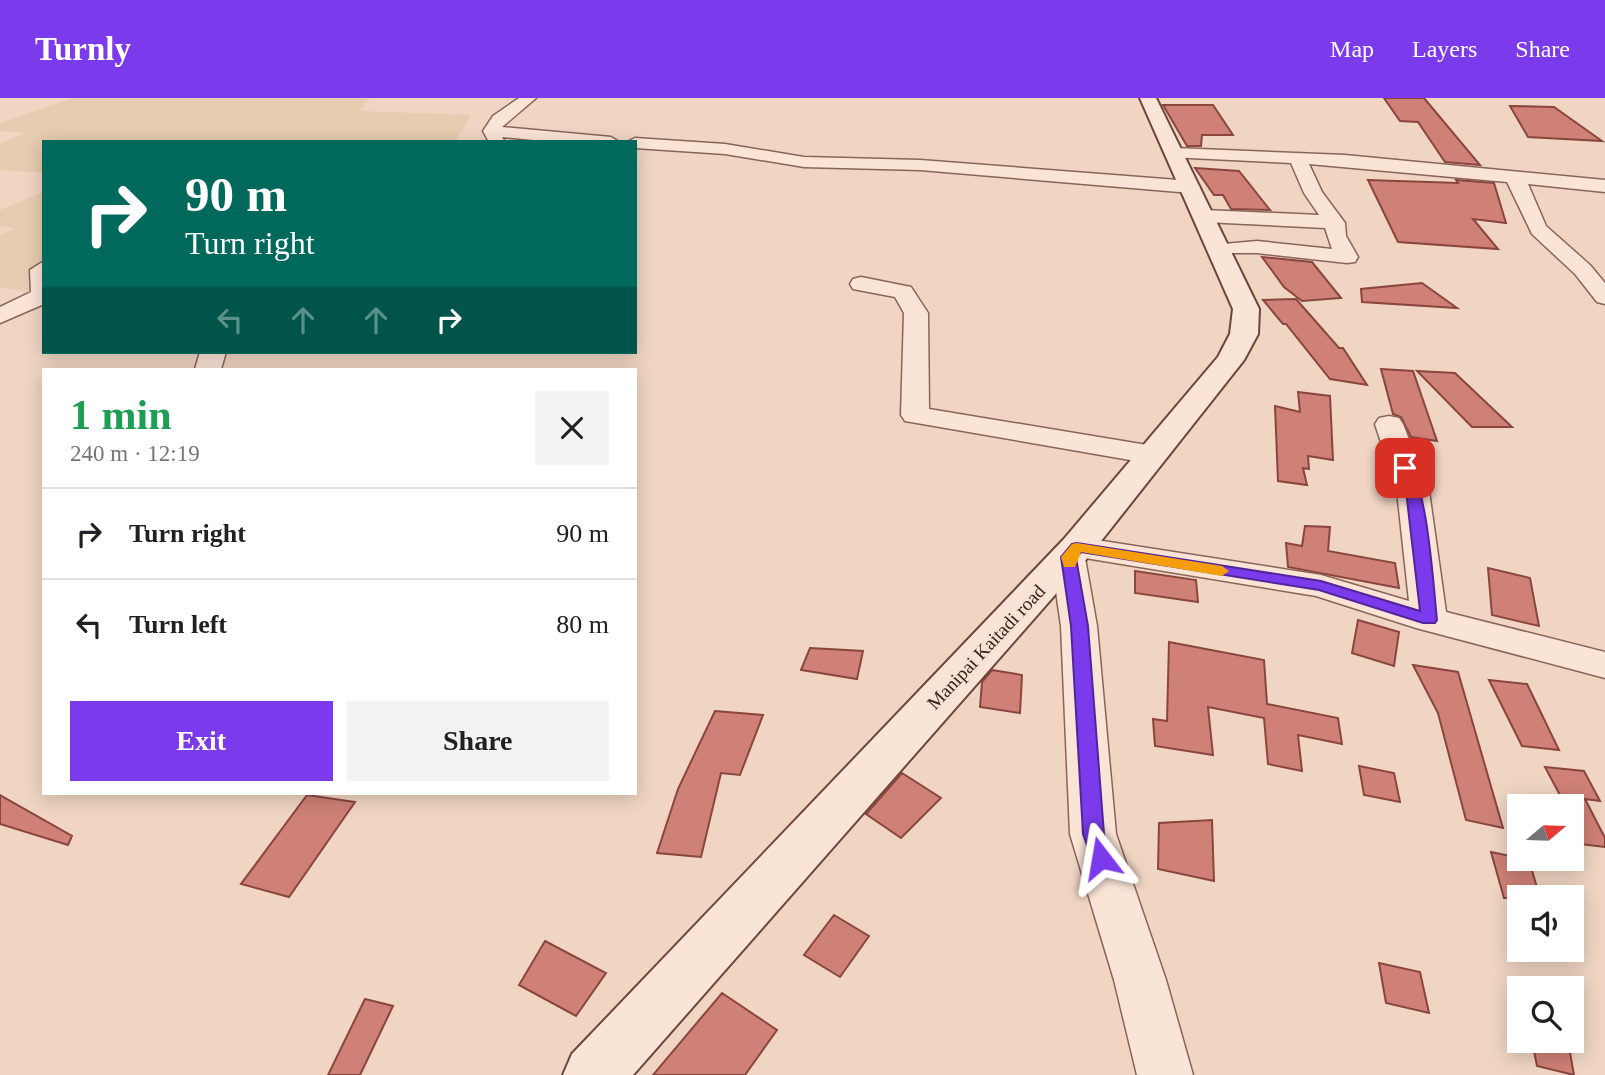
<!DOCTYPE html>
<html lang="en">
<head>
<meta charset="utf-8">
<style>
	body { margin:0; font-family:Georgia,serif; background:#f2f2f2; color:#202124; height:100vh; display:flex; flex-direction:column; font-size:26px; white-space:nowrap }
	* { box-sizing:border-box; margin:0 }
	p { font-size:23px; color:#757577 }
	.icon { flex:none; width:38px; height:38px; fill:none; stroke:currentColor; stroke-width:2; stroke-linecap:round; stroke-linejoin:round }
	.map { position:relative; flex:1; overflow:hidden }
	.side { position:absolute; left:42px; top:270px; width:595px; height:427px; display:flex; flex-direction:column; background:#fff; border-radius:0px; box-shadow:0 4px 18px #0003 }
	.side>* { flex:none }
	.guide { position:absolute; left:42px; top:42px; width:595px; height:214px; border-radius:0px; box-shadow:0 4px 18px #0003; background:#00695c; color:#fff; overflow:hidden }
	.needle { width:46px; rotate:71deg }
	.controls { position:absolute; left:1507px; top:696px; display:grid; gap:14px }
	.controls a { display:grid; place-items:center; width:77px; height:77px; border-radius:0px; background:#fff; box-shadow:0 4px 18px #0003; font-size:35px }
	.pin { position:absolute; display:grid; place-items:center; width:60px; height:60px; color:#fff; margin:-30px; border-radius:14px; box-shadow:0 4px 10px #0006 }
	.me { position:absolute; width:77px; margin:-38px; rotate:346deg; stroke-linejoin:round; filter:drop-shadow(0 0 5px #0008) }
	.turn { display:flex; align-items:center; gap:24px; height:147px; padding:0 28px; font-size:32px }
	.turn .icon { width:91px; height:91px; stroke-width:2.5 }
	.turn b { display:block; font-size:49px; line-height:60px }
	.lanes { display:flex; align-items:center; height:66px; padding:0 28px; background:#0003; justify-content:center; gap:35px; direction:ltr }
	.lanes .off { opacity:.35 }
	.round { display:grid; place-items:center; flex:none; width:74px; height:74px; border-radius:0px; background:#f2f2f2 }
	.overview { display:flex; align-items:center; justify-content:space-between; height:119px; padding:0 28px }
	h1 { font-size:42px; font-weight:800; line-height:52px; color:#1e9e55 }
	.action { display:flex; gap:14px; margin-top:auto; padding:14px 28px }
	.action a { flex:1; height:80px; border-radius:0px; background:#7c3aed; color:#fff; font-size:28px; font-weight:800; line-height:80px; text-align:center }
	.action a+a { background:#f2f2f2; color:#202124 }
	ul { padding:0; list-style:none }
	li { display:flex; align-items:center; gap:21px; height:91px; padding:0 28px; border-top:2px solid #e0e0e0 }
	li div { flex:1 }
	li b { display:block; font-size:26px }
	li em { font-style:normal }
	header { display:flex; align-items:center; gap:42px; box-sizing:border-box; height:98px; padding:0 35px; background:#7c3aed; color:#fff }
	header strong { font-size:33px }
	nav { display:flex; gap:38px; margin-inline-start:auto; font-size:24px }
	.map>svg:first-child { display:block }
</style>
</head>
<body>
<header>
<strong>Turnly</strong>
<nav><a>Map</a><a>Layers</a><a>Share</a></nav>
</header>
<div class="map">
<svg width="1605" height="977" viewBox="0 0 1605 977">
	<rect width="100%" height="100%" fill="#f0d5c3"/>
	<path fill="#e6ccb0" d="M73,0H370L359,13L471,17L455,44H44V75L0,72V46L25,35L0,33V25Z
		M44,94V197L0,189V137L15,130L0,128V112Z"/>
	<path fill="#cf8177" stroke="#8a453e" stroke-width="2" d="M1384,0H1424L1480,67L1445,64L1418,24L1400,23Z
		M1163,7H1213L1233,37H1202L1201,48H1187Z
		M1510,8L1554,9L1602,43L1528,39Z
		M1195,70L1239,73L1270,112L1231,111L1223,97H1214Z
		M1368,82L1458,85L1456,82L1494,85L1506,125L1473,121L1498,151L1398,144Z
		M1262,159L1312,164L1341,200L1302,203L1284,189Z
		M1422,185L1457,210L1362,204L1361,191Z
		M1296,201L1339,250H1343L1367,287L1330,281L1286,226H1283L1263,202Z
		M1381,271L1413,273L1437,343L1411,339L1401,319L1393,316Z
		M1417,273L1455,275L1512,329H1472Z
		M1298,294L1330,298L1333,362L1308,358L1309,371L1303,370L1307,387L1278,383L1275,308L1300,314Z
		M1305,428L1330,429L1328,453L1395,465L1399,490L1288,469L1286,445L1302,448Z
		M1488,470L1530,480L1539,528L1492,517Z
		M1135,473L1196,482L1198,504L1135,495Z
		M1358,522L1399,534L1394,568L1352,555Z
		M1169,544L1264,562L1267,606L1338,620L1342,646L1298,637L1302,673L1268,666L1264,620L1208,609L1213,657L1155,648L1153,621L1167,623Z
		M810,550L863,553L857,581L801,572Z
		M1413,567L1458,574L1503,730L1466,722L1438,615Z
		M992,572L1022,577L1020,615L980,609L982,584Z
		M1489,582L1527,586L1559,652L1522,648Z
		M715,613L763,617L740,677L721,675L701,759L657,755L678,691Z
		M1359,668L1394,675L1400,704L1364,697Z
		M1545,669L1584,673L1600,703L1585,701L1605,740V749L1572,745V700L1561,699Z
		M902,675L941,700L901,740L866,716Z
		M0,697L72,738L68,747L0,726Z
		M307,697L355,704L289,799L241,786Z
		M1212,722L1214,783L1158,771L1159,725Z
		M1491,754L1529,762L1540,800H1504Z
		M834,817L869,838L840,879L804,857Z
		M545,843L606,875L576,918L519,887Z
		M1379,865L1420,874L1429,915L1386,905Z
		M722,895L777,932L745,977H653Z
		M365,901L393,908L360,977H328Z
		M1532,943H1568L1574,977L1537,968Z"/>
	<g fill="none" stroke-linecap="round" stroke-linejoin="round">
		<g stroke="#8a6459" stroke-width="3">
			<path id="street" d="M519,0H536L502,29L611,39L619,44H554L502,39L505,44H489L483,33L493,18Z
				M635,40L725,46L804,59L920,62L1191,83L1200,89L1191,95L920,72L804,69L725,56L635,50V44H627Z
				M1175,50L1345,57L1605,82V94L1528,86L1546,128L1590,167L1605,185V206L1597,204L1575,176L1532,136L1507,84L1309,66L1322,94L1345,125L1346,138L1358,159L1355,164L1347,165L1257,155H1212L1208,151L1212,147L1257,143L1332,151L1325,130L1204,124L1194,118L1204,112L1319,117L1304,95L1291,65L1169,59L1166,55Z
				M44,163V206L0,225V209L31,194L30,172Z
				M861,179L911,189L928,215L929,311L1153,348L1163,351L1168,357L1163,363L1153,366L905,323L901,317L904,215L895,199L853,191L850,186L853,181Z
				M200,254H226L221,271H195Z
				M1389,318L1399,320L1403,326L1429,393L1446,514L1605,554V580L1416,530L1316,498L1085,460L1097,528L1116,736L1166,882L1193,977H1137L1114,882L1070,736L1061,528L1051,459L1065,442L1077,439L1321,477L1409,503L1397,393L1375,326L1379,320Z"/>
		</g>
		<g stroke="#6c463c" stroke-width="4">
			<path id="secondary" d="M1140,0H1156L1259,211L1258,236L1244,262L1090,457L633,977H563L572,956L1064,441L1218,259L1230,236L1233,211Z"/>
		</g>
		<use href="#street" fill="#fae4d6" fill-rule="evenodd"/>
		<use href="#secondary" fill="#fae4d6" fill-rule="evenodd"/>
	</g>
	<path fill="#7c3aed" stroke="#51269a" stroke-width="2" d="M1405,366C1427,373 1434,497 1437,522L1435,525H1423L1319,492L1081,454L1076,460L1088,528L1104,736L1112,760L1109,767L1101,769L1094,767L1083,736L1071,528L1061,459L1072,446L1077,445L1321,483L1420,513L1406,393L1399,370Z"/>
	<path fill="#f59e0b" d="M1077,445L1222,468L1229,473L1222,478L1081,454L1075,469H1064L1061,459L1072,446Z"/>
	<g text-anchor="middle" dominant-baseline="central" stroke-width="5" stroke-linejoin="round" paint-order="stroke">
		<g font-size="19" fill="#3a231d" stroke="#f7e1d3">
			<text transform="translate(986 549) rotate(-47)">Manipai Kaitadi road</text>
		</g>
	</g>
</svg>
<div class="controls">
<a><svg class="needle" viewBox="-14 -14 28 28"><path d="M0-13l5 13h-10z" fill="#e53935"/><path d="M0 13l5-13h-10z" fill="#757577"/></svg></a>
<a><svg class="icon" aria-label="sound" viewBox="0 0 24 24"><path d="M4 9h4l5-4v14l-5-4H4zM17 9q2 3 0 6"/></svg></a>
<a><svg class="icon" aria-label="search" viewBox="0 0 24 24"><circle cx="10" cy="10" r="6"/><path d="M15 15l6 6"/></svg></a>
</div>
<div class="pin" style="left:1405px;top:370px;background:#d93025"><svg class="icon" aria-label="arrive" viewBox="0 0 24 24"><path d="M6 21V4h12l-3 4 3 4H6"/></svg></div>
<svg class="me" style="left:1101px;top:760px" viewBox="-20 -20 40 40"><path d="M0-17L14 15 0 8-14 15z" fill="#7c3aed" stroke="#fff" stroke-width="4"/></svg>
<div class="guide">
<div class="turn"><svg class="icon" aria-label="right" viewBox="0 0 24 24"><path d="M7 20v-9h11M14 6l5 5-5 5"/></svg><div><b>90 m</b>Turn right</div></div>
<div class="lanes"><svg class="icon off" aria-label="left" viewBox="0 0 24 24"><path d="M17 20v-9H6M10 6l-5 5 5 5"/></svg><svg class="icon off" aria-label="ahead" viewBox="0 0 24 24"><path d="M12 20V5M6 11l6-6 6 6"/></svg><svg class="icon off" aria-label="ahead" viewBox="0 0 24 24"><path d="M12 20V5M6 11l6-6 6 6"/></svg><svg class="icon" aria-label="right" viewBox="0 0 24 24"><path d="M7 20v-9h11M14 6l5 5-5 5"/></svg></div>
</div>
<section class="side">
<div class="overview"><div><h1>1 min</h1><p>240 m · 12:19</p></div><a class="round"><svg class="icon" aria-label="close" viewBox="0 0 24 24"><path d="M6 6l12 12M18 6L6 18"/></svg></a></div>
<ul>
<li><svg class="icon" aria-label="right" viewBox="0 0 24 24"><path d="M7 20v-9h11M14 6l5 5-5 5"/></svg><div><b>Turn right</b></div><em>90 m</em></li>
<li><svg class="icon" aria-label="left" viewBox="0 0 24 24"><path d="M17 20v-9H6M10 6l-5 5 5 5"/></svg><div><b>Turn left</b></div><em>80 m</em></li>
</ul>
<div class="action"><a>Exit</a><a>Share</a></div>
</section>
</div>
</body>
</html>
